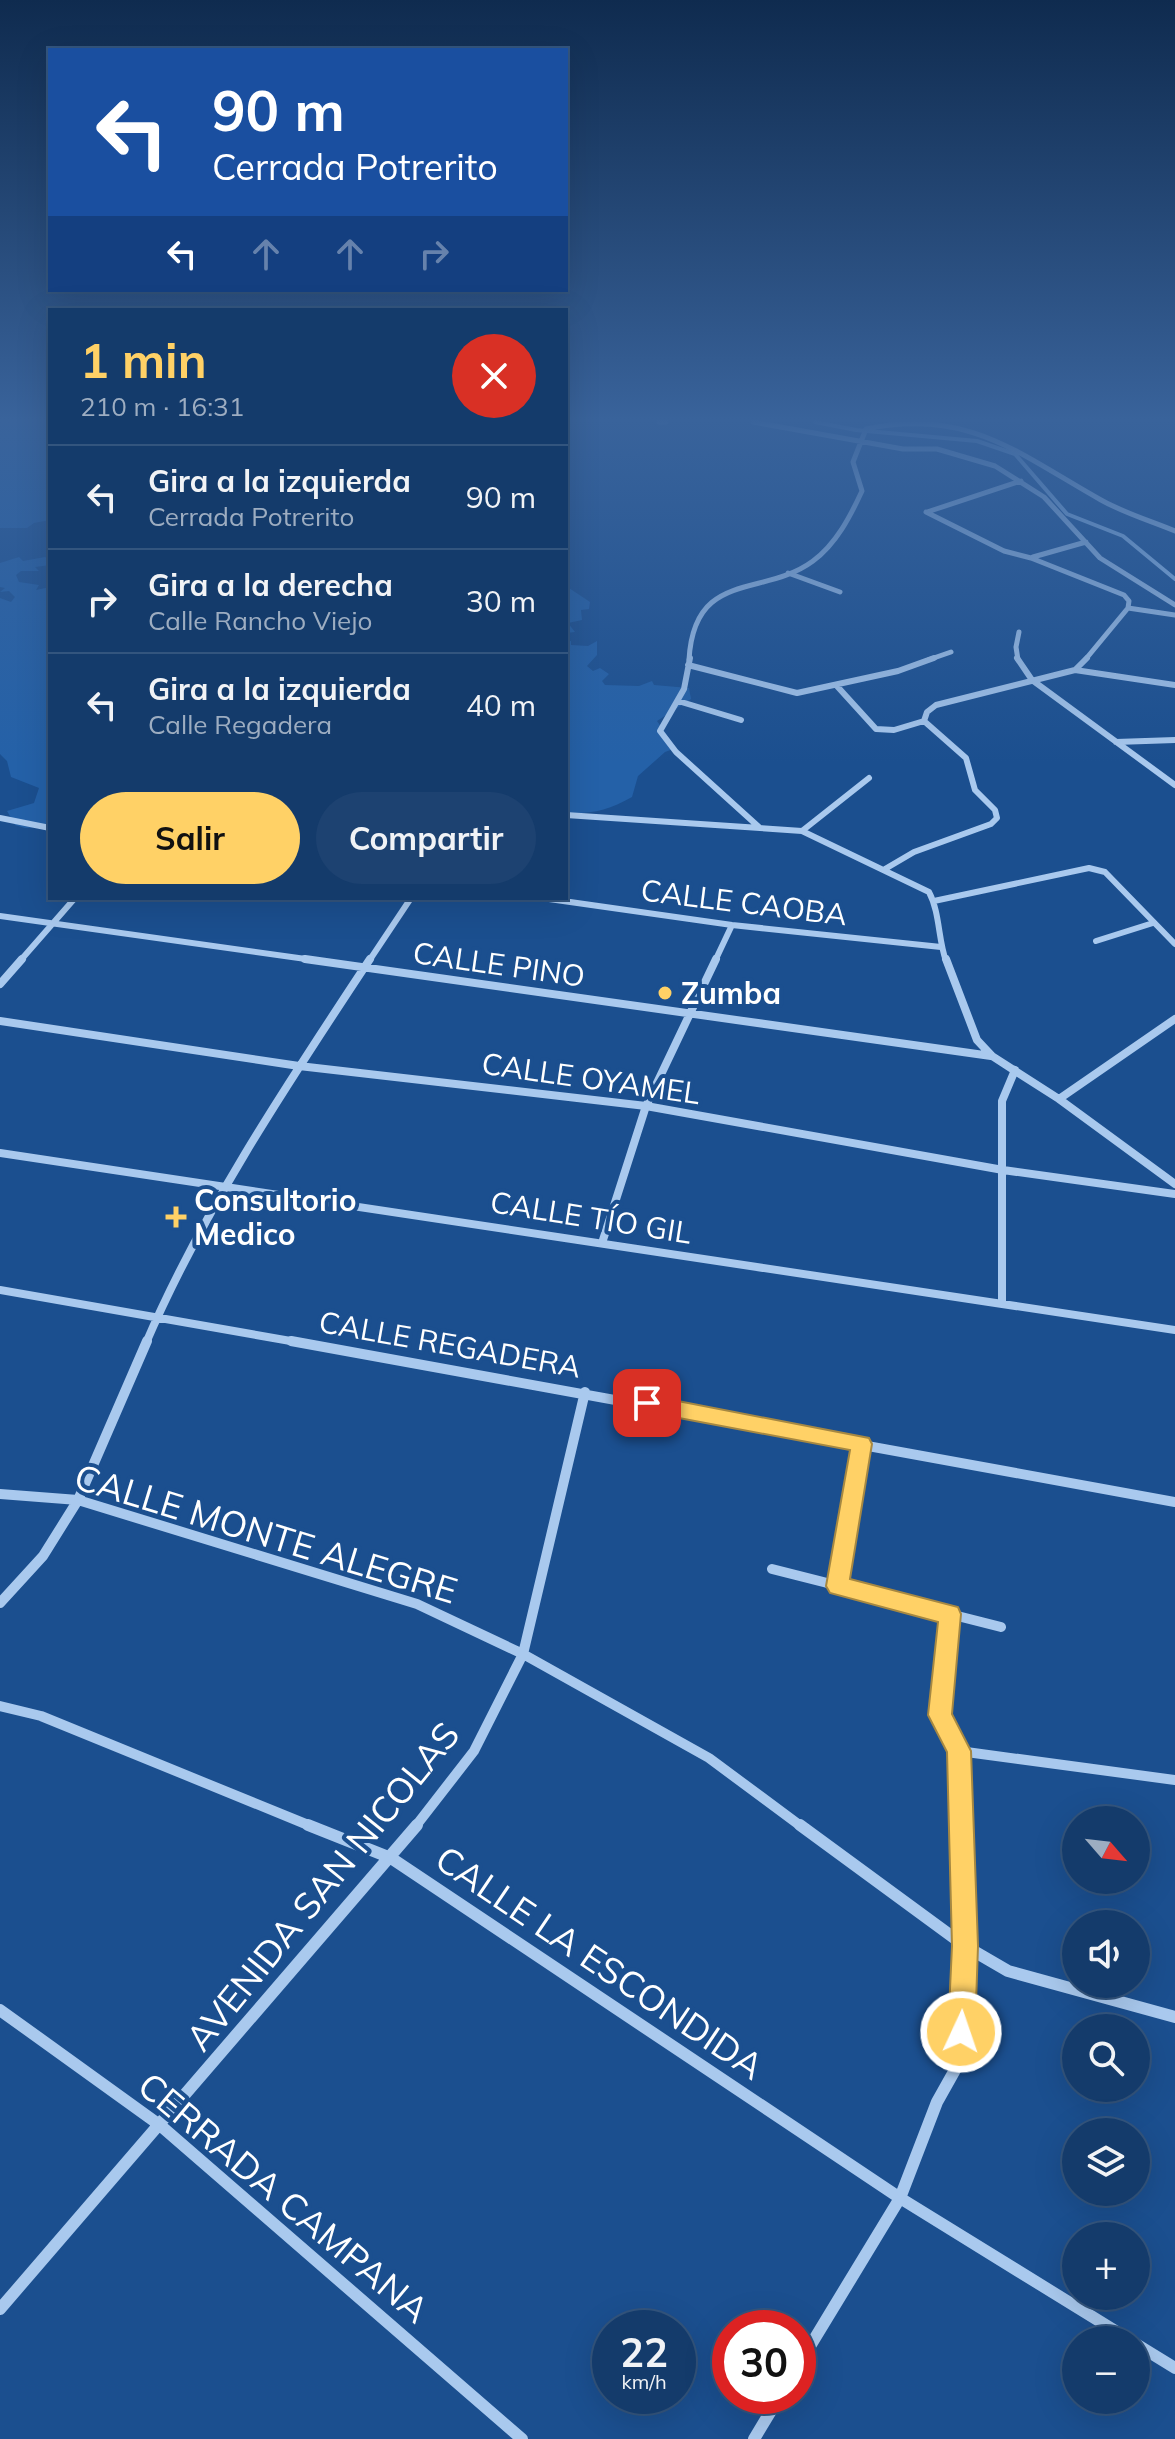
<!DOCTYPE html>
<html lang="es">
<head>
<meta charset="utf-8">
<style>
	body { margin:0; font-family:Mulish,sans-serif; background:#1d4271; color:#f1f3f6; height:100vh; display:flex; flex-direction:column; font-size:30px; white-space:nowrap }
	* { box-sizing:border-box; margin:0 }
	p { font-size:26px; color:#9dadc1 }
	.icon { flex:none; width:44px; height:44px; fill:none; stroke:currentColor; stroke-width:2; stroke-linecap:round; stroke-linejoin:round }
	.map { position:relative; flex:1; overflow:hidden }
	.side { position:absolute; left:48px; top:308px; width:520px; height:592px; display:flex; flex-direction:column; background:#143b6b; border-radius:0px; box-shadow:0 8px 32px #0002,0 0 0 2px #33557e }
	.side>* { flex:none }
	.banner { position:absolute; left:48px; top:48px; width:520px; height:244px; border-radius:0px; box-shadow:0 8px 32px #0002,0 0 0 2px #33557e; background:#1a4fa0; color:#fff; overflow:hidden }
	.needle { width:52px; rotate:118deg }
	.controls { position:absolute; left:1062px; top:1806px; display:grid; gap:16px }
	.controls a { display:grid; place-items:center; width:88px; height:88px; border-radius:50%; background:#143b6b; box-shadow:0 8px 32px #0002,0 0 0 2px #33557e; font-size:40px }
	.speed { position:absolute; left:592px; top:2310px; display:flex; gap:16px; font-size:40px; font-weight:700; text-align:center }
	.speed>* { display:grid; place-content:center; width:104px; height:104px; border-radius:50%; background:#143b6b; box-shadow:0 8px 32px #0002,0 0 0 2px #33557e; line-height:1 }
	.speed small { font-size:20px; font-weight:400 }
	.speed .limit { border:12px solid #d22; background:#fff; color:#111 }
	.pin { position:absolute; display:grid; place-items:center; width:68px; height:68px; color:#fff; margin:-34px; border-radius:16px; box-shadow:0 4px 12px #0006 }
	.me { position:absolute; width:88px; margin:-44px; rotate:3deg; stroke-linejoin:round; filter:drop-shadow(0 0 6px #0008) }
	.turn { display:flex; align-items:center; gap:28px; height:168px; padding:0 32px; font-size:36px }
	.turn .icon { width:104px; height:104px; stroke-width:2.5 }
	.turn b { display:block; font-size:56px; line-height:68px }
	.lanes { display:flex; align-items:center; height:76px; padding:0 32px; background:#0003; justify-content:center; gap:40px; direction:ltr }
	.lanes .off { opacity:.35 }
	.round { display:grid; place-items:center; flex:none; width:84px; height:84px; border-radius:42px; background:#1d4271 }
	.headline { display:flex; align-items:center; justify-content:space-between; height:136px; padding:0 32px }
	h1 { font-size:48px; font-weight:700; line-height:60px; color:#ffd166 }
	.cta { display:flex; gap:16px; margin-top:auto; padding:16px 32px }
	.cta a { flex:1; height:92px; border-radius:48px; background:#ffd166; color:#111; font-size:32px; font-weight:700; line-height:92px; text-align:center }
	.cta a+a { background:#1d4271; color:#f1f3f6 }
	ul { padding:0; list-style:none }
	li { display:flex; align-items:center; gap:24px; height:104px; padding:0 32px; border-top:2px solid #33557e }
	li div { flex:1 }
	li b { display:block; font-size:30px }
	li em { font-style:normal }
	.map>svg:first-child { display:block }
</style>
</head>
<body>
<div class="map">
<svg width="1175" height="2439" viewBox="0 0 1175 2439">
	<rect width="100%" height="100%" fill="#1b4f8f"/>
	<path fill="#2461a8" d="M0,422H50V520L34,523L27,528H0Z
		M19,557L23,561L45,557L50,559V565L35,567L39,571H21L16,575L19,582L39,585L36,590L50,587V827L25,828L15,825L7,811L34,803L39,788L11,777L7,761L0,754V598L11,602L15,597L9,591L0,592L5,588L0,587V563Z
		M566,586L590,602L589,609L581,610L582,620L568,623L575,632L566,633Z
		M571,641V645L588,646L597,641V655L587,666L593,671L600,668L609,674L602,681L605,685L639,686L652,681L654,685L689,688L691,699L657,721L676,748L665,752L638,776L632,797C609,810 593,814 566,813V642Z"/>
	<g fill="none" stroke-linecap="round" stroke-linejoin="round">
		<path stroke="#9cc4f0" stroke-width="4" d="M815,422L856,430L977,441L1015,454L1067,514L1123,536L1175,579"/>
		<path stroke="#a9c9ee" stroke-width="5" d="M659,422H666
			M753,422L903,449H937L995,466L1044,497L1100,558L1175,605
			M926,512L1004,551L1031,558L1124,595L1129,601L1128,608L1085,660
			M927,512L1021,481
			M1033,557L1086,542
			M788,573L840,592
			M1128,608L1175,615
			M689,660C694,569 763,598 813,561C836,544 850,517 862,491L853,462L866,429C969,408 1017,453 1101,500C1124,513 1151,521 1175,531
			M928,660L951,652
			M1018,660L1016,647L1019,632"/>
		<path stroke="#a9c9ee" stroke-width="6" d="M690,658L684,689L660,731L676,752L760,828L802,831L929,892C940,913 938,939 946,961
			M1017,658L1032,680L1175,785
			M688,665L797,693L898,671L934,658
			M1075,670L1175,685
			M836,685L876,729L894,730L924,721
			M678,701L741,720
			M924,721L927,712L936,705L1075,670L1087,658
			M1116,742L1175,740
			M566,815L760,828
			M0,818L50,828
			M802,831L869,778
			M885,869L914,852L991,824L997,818L995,810L975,790L966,758L924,721
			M542,898L732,925L941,947
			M934,901L1089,868L1105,872L1175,944
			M0,916L320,961
			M1096,941L1153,923
			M20,961L75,898
			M369,961L411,898
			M715,961L732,925"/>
		<path stroke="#a9c9ee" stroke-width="8" d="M305,959L991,1056
			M946,959L977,1040L992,1056L1059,1099L1175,1184
			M0,984L22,959
			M0,1021L299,1066L646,1106L1003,1170L1175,1194
			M1059,1099L1175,1019
			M0,1153L1175,1330
			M602,1243L646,1106L716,959
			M0,1290L302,1343
			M1002,1304V1101L1015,1070
			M146,1343C203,1210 290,1080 370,959"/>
		<path stroke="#a9c9ee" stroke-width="10" d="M291,1341L1175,1502
			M0,1494L78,1500L417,1604L523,1654L709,1758L802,1827
			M772,1569L1001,1627
			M837,1586L862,1444
			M0,1603L43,1556L78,1500L147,1341
			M950,1614L940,1715L959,1751L961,1827
			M0,1706L41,1716L313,1827
			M959,1751L1175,1780
			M415,1827L474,1751L523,1654L585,1392"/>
		<path stroke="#a9c9ee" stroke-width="12" d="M308,1825L391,1858L900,2198L1130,2340
			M800,1825L965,1946L1008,1971L1175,2017
			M0,2010L161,2126L522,2439
			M0,2309L417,1825
			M1136,2344L1175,2368
			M798,2366L900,2198L937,2102L960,2061L965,1946L961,1825
			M754,2439L780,2396"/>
	</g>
	<linearGradient id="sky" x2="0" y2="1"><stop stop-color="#0f2b4f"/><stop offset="0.55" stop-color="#39639b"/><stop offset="1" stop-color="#39639b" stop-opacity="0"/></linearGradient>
	<rect width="1175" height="763" fill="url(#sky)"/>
	<path fill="#ffd166" stroke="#a68842" stroke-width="2" d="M647,1395L869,1438L872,1444L850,1579L958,1607L961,1614L952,1714L971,1751L978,1946L975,2032L971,2042L961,2045L952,2042L948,2032L952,1946L947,1752L928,1715L938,1622L830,1593L826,1586L850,1450L647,1412L639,1409L637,1403L639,1398Z"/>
	<g fill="#ffd166" stroke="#1b4f8f" stroke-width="3">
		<circle cx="665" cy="993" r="8"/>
		<path d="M172 1205h8v8h8v8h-8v8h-8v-8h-8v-8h8z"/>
	</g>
	<g text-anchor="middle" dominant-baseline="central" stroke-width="8" stroke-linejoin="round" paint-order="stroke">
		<g font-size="30" fill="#fff" stroke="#1b4f8f">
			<text transform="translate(744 902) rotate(7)">CALLE CAOBA</text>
			<text transform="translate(499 964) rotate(8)">CALLE PINO</text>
			<text transform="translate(591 1078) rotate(8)">CALLE OYAMEL</text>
			<text transform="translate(591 1217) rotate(9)">CALLE TÍO GIL</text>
			<text transform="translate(450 1344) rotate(10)">CALLE REGADERA</text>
		</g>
		<g font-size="30" font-weight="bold" fill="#fff" stroke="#1b4f8f" text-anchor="start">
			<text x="681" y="993">Zumba</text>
			<text x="194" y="1200">Consultorio<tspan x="194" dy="34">Medico</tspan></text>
		</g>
		<g font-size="36" fill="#fff" stroke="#1b4f8f">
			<text transform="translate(266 1533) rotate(17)">CALLE MONTE ALEGRE</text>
			<text transform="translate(322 1886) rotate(-51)">AVENIDA SAN NICOLAS</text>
			<text transform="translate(600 1962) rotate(34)">CALLE LA ESCONDIDA</text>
			<text transform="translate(284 2197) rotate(40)">CERRADA CAMPANA</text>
		</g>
	</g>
</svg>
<div class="controls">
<a><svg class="needle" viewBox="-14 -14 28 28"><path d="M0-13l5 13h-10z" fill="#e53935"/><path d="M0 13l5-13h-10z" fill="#9dadc1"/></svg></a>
<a><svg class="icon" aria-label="sound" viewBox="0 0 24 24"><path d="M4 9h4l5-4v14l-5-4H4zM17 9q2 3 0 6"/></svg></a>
<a><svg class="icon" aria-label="search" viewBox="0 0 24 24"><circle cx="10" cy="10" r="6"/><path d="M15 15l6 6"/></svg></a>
<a><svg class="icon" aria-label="layers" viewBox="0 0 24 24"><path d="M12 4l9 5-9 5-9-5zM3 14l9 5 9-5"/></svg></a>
<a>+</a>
<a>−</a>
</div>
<div class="speed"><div>22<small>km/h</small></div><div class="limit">30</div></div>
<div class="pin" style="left:647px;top:1403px;background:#d93025"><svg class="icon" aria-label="arrive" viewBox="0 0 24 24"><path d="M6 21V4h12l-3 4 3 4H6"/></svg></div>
<svg class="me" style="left:961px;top:2032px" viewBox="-20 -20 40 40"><circle r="17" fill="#ffd166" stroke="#fff" stroke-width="3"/><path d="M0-11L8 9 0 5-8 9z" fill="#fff"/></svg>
<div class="banner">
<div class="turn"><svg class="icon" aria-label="left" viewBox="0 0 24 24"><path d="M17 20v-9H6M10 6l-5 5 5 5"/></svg><div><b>90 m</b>Cerrada Potrerito</div></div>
<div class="lanes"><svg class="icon" aria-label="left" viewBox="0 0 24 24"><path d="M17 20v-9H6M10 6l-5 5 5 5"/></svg><svg class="icon off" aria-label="ahead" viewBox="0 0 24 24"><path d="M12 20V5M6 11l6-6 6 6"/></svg><svg class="icon off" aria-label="ahead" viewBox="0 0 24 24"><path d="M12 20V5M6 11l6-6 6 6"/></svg><svg class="icon off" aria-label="right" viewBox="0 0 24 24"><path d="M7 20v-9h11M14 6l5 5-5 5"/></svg></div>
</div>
<section class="side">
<div class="headline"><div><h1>1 min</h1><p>210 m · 16:31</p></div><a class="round" style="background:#d93025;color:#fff"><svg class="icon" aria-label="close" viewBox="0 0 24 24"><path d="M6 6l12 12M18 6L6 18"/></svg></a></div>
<ul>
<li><svg class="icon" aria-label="left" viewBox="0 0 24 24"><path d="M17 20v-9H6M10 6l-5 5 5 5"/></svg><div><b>Gira a la izquierda</b><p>Cerrada Potrerito</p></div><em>90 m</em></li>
<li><svg class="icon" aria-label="right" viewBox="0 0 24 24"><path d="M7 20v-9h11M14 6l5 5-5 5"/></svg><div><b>Gira a la derecha</b><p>Calle Rancho Viejo</p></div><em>30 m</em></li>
<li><svg class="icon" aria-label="left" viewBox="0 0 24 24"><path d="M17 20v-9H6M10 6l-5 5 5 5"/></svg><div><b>Gira a la izquierda</b><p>Calle Regadera</p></div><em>40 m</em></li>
</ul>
<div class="cta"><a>Salir</a><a>Compartir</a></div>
</section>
</div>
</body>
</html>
